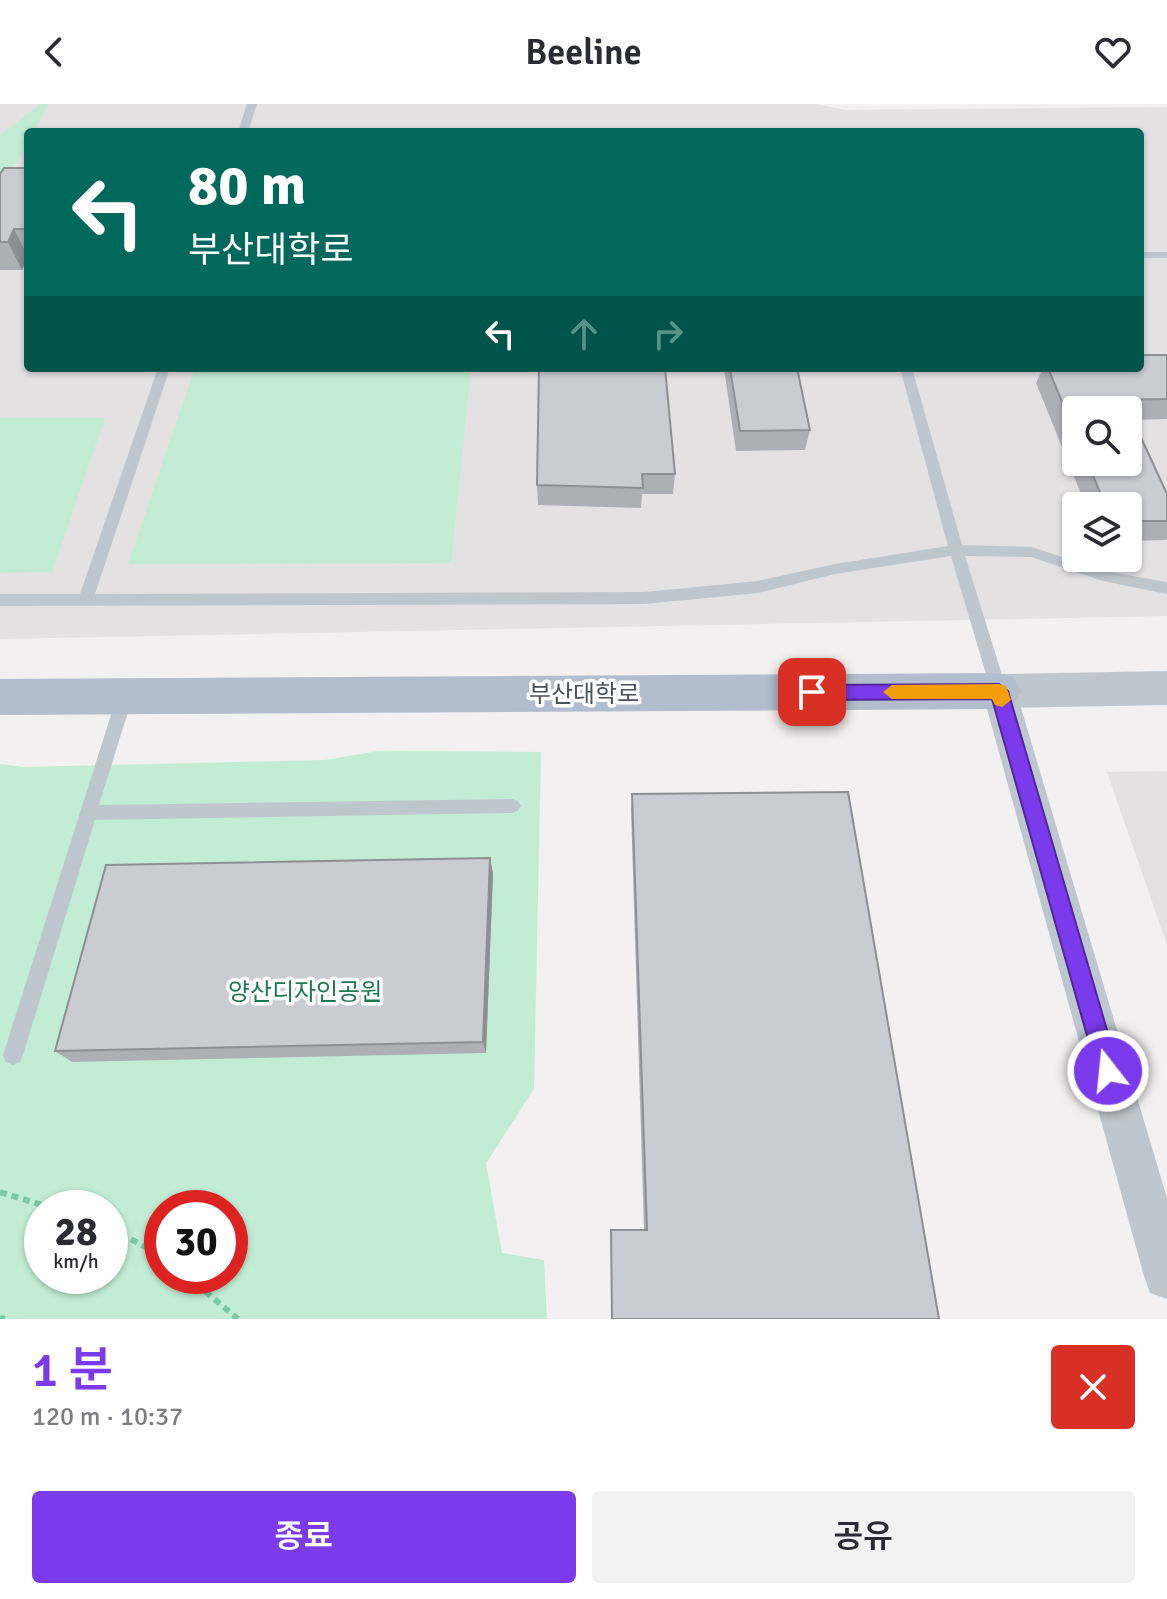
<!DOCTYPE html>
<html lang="ko">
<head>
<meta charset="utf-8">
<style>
	body { margin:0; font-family:Signika,"Noto Sans KR",sans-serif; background:#f2f2f3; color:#2b2b33; height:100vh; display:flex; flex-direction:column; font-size:30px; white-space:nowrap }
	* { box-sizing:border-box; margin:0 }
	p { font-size:26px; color:#7c7c81 }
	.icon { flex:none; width:44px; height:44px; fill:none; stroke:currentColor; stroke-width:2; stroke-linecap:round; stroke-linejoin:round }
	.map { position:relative; height:1215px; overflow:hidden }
	.panel { display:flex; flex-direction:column; background:#fff; flex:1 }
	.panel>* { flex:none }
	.guide { position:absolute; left:24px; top:24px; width:1120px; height:244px; border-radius:8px; box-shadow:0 2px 6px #0004; background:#00695c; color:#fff; overflow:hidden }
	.tools { position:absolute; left:1062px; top:292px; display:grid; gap:16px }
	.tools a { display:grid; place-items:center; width:80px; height:80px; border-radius:8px; background:#fff; box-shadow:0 2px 6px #0004; font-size:40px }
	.speed { position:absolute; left:24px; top:1086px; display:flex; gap:16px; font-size:40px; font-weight:700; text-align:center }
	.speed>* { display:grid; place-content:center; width:104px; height:104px; border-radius:50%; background:#fff; box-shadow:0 2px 6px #0004; line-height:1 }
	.speed small { font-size:20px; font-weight:400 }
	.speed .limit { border:12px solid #d22; background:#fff; color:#111 }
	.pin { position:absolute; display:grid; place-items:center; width:68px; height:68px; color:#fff; margin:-34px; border-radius:16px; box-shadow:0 4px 12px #0006 }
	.me { position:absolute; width:88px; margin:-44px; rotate:344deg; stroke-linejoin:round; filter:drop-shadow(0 0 6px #0008) }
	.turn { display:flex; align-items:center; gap:28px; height:168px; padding:0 32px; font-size:36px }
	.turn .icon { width:104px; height:104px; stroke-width:2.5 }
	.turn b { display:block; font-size:56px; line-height:68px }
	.lanes { display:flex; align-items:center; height:76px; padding:0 32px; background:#0003; justify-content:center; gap:40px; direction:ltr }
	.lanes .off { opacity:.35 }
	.round { display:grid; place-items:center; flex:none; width:84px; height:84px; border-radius:8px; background:#f2f2f3 }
	.head { display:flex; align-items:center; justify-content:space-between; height:136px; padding:0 32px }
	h1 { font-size:48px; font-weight:600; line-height:60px; color:#7c3aed }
	.primary-button { display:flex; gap:16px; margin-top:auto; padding:16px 32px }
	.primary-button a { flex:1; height:92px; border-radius:8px; background:#7c3aed; color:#fff; font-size:32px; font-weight:600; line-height:92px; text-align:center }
	.primary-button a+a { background:#f2f2f3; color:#2b2b33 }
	header { display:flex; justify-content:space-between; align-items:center; height:104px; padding:0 32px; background:#fff; font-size:36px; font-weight:600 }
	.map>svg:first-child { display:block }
</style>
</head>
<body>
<header><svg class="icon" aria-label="back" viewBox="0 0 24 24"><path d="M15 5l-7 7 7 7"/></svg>Beeline<svg class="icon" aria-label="heart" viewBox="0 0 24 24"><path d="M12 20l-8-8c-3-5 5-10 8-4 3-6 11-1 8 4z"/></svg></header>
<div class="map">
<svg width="1167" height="1215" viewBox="0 0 1167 1215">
	<rect width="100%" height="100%" fill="#f2f0f0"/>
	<path fill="#e3e1e1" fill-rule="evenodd" d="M0,0H817L845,6L1167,3V512L0,535ZM28,28H1140V264H28ZM1076,306H1128V358H1076ZM1076,402H1128V454H1076Z
		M1167,667V841L1107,668Z"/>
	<path fill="#c2edd4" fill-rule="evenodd" d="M40,0H49L33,28H28V38L8,73H0V31Z
		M195,264H471L451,459L128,460Z
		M0,314H105L52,468L0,469Z
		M378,647L541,648L534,985L486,1059L502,1149L544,1156L547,1215H0V660L24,663L325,656ZM42,1104H110V1172H42ZM162,1104H230V1172H162Z"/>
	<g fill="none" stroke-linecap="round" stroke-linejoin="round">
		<path stroke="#7cc9a6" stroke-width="6" stroke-dasharray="7 5" stroke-linecap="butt" d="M0,1088L52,1104
			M110,1124L162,1152
			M187,1172L238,1215
			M0,1214L5,1215"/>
		<path fill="#bfc7ce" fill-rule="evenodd" d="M247,0H257L248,28H238Z
			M1140,148H1167V154H1140Z
			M158,264H170L95,490L644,488L758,477L835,460L948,442L900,264H912L962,441L1032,443L1104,467L1167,478V490L1103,477L1031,453L965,452L1007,587L1005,592H993L991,587L951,452L835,470L758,489L644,500L0,502V490H80Z
			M125,586L131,587L133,592L99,701L512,695L518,697L521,702L518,707L512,709L95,716L23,951L20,958L13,961L6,958L3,951L117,592L119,587Z"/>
		<path fill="#bfc7ce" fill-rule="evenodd" d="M999,573L1011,577L1016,587L1167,1094V1195L1150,1189L1144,1172L982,587L987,577Z"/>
		<path fill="#bfc7ce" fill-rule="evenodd" d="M1167,567V601L999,604L984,599L978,587L984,575L999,570Z"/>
		<path fill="#b2becd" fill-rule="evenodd" d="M999,569L1014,574L1021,587L1014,600L999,605L0,611V575Z"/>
	</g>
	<path fill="#aeafb5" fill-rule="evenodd" d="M28,64V154L22,166H0V70Z
		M1167,251V315L1132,316L1167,390V435L1166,436L1128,437V402H1086L1036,279L1043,264H1140ZM1076,306H1128V358H1076Z
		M539,264L675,370L673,390H642L641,404L538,401L537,381Z
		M724,264H797L810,326L805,346L736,347Z
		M632,690L939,1215H611V1126H644L631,706Z
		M493,769L486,949L72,958L55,947Z"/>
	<path fill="#8d8f93" d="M14,125L28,153L22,166L8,138Z
		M490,754L493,769L486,949L483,938Z"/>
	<path fill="#caccd2" stroke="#8d8f93" stroke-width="2" d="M4,64H28V125H14L8,138H0V70Z
		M1140,251H1167V295L1106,296L1111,306H1076V332L1048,264H1140Z
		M539,264H665L675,370H642L643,384L537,381Z
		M730,264H797L810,326L740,327Z
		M1132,314L1167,390V417H1128V402H1106L1087,358H1128V315Z
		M848,688L939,1215H612L611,1126H647L632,690Z
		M490,754L483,938L55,947L106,761Z"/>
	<path fill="#7c3aed" stroke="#51269a" stroke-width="2" d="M999,580L1008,587L1119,967L1116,975L1108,978L1100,975L1097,967L992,595L812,596L803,588L812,581Z"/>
	<path fill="#f59e0b" d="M999,580L1006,582L1011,596L1002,603L995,601L992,595H892L883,588L892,581Z"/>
	<g text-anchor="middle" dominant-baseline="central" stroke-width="7" stroke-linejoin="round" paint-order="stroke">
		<g font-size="24" fill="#49525c" stroke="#fff">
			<text x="584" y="590">부산대학로</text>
		</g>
		<g font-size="24" fill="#1d7a50" stroke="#fff">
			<text x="305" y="888">양산디자인공원</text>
		</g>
	</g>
</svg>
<div class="tools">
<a><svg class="icon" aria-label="search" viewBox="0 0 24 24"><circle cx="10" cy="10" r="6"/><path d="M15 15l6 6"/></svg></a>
<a><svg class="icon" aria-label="layers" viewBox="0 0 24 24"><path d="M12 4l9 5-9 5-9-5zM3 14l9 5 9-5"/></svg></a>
</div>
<div class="speed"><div>28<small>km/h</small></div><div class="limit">30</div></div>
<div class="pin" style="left:812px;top:588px;background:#d93025"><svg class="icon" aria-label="arrive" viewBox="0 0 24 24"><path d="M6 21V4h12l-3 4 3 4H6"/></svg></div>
<svg class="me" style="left:1108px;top:967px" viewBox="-20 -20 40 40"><circle r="17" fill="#7c3aed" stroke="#fff" stroke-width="3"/><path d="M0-11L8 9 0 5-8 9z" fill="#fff"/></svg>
<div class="guide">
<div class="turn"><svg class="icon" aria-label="left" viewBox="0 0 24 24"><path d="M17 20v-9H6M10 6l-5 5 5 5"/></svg><div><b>80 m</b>부산대학로</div></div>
<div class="lanes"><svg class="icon" aria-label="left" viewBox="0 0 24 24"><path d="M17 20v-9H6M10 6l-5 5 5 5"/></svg><svg class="icon off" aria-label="ahead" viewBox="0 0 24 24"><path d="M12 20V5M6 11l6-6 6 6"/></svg><svg class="icon off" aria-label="right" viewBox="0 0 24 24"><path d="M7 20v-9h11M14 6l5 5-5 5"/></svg></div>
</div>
</div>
<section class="panel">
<div class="head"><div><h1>1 분</h1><p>120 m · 10:37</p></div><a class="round" style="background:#d93025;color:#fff"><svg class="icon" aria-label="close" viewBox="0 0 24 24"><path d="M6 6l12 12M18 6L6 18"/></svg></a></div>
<div class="primary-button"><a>종료</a><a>공유</a></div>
</section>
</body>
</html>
